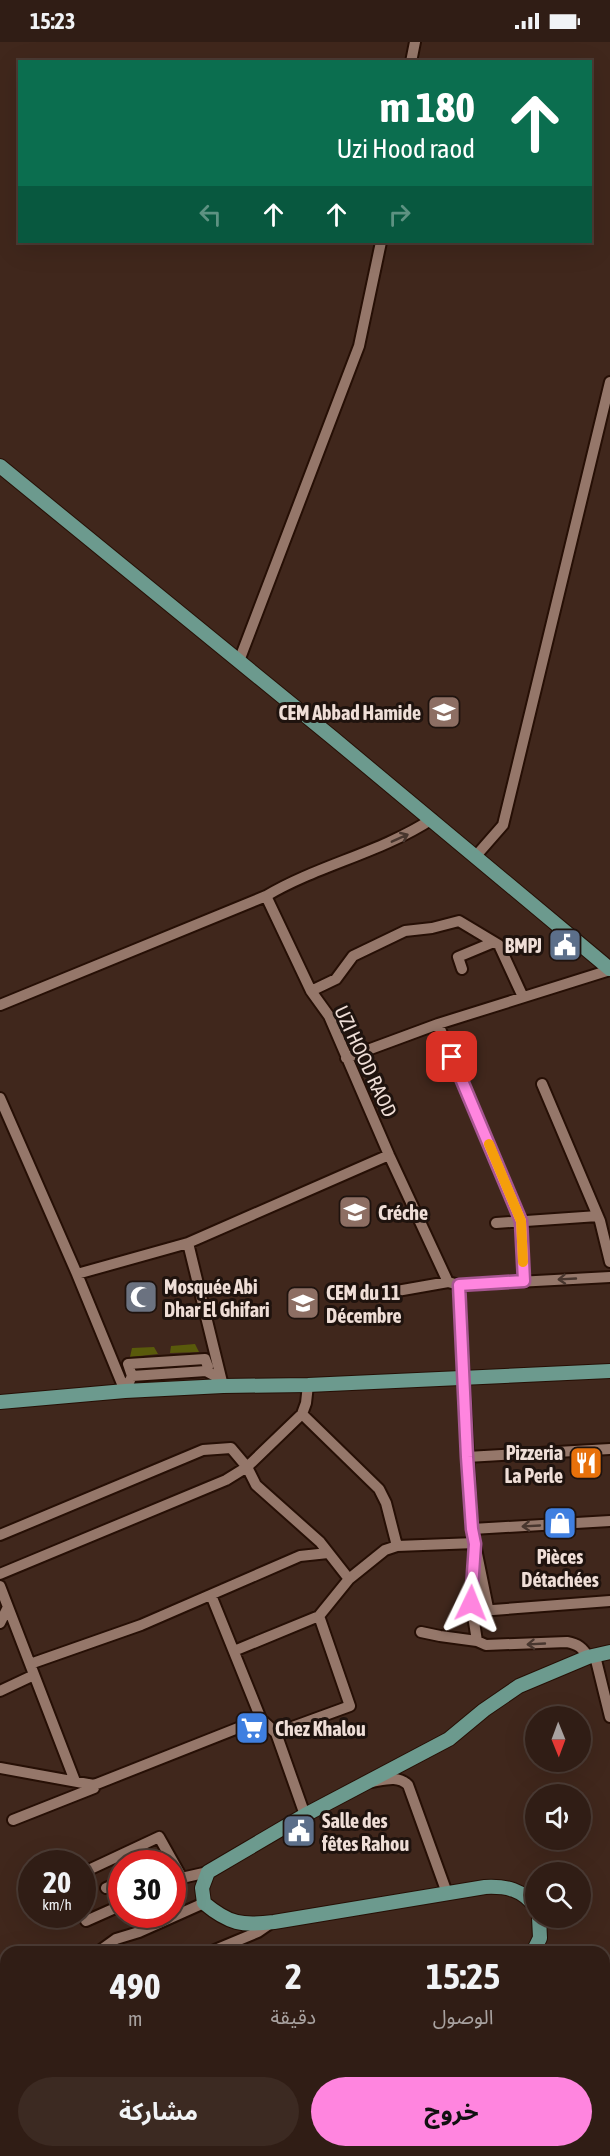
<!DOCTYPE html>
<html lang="ar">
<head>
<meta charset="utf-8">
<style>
	body { margin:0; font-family:"Asap Condensed","Noto Sans Arabic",sans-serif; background:#3c2a22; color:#f1f3f6; direction:rtl; height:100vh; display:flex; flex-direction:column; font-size:22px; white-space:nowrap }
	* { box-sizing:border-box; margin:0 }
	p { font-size:20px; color:#a8a2a0 }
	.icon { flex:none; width:33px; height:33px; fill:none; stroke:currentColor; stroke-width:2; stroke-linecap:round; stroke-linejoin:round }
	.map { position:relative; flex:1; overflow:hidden; direction:ltr }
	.sheet { position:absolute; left:0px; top:1904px; width:610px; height:212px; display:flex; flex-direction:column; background:#301d15; border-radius:18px 18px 0 0; box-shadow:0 6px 24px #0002,0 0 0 2px #4b3b34; direction:rtl }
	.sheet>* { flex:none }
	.banner { position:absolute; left:18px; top:18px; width:574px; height:183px; border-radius:0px; box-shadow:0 6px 24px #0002,0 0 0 2px #4b3b34; direction:rtl; background:#0b6e4f; color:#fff; overflow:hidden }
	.needle { width:39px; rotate:179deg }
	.tools { position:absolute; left:525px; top:1664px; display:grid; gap:12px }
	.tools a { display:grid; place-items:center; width:66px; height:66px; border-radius:50%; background:#301d15; box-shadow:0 6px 24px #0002,0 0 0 2px #4b3b34; font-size:30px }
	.speed { position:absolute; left:18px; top:1808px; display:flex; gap:12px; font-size:30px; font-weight:700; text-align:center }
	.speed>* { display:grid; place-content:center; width:78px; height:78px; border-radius:50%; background:#301d15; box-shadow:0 6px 24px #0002,0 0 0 2px #4b3b34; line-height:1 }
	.speed small { font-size:15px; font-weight:400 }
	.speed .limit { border:9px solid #d22; background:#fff; color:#111 }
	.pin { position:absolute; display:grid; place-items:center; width:51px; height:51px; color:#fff; margin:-26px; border-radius:12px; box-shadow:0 3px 9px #0006 }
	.me { position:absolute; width:66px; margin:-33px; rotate:2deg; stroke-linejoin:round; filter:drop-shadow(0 0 4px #0008) }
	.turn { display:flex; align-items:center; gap:21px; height:126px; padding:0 18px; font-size:27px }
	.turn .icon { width:78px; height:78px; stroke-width:2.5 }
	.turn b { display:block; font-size:42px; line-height:51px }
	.lanes { display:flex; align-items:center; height:57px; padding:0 18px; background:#0003; justify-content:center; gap:30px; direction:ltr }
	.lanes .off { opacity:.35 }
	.eta { display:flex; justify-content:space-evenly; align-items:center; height:102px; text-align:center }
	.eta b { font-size:36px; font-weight:700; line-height:42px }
	.primary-button { display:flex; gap:12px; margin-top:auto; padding:12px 18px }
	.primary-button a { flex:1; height:69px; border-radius:36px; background:#ff85df; color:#111; font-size:24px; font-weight:700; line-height:69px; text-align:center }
	.primary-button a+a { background:#3c2a22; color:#f1f3f6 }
	.status { display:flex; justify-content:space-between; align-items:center; height:42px; padding:0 30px; background:#301d15; direction:ltr }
	.status svg { height:16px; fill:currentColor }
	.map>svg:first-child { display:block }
</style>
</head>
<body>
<div class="status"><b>15:23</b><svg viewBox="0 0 49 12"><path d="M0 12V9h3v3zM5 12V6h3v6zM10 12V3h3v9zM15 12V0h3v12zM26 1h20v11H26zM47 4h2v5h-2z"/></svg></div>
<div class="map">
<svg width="610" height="2114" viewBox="0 0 610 2114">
	<rect width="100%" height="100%" fill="#40271c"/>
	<path fill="#595a0b" d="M195,1302L199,1310L170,1311L171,1304Z
		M154,1305L158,1312L130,1315L132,1306Z"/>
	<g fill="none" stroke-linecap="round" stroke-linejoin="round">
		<g stroke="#260f05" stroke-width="14">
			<path id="minor" d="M411,20L415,0
				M239,619L359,304L381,200
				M432,777C380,811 318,823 266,854L311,949L329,974L389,1113L448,1240L459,1243L472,1487L488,1566L493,1568L610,1559
				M475,815L503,783L610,340
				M462,927L458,915L494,900
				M311,949L336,937L353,914L405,889L432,886L459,879L499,903L523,955
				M0,963L266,854
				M438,982L521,1179L524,1239
				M346,1016L438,982L610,928
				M542,1042L600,1179L610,1220
				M0,1056L77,1232L125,1349
				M496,1181L598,1174
				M188,1201L223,1344
				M77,1232L188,1201L389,1113
				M459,1243L610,1235
				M397,1249L448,1240
				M132,1334L128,1322L205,1317L208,1325L206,1329
				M125,1349L132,1334L206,1329L221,1337
				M302,1372L379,1447L386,1461L397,1504
				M467,1415L610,1407
				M472,1487L610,1479
				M0,1493L203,1408L231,1406L247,1425L256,1443L320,1500L349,1537L319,1574L350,1664L276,1691
				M474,1512L471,1561L477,1599L486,1603L567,1600C578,1602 583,1606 588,1615
				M0,1532L226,1438L247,1425L302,1372L306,1361L308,1343
				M349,1537L385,1508L397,1504L475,1501
				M0,1544L75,1739
				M211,1553L261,1677
				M0,1581L8,1565
				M421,1590L440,1594L477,1599
				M234,1609L319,1574
				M595,1614L610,1675
				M30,1622L141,1583L300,1514L328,1511
				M0,1649L34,1633
				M0,1726L94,1743L261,1677L276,1691L305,1773
				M371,1740C384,1738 398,1733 408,1743L447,1851
				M13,1778L94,1746V1743
				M82,1831L159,1795L182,1836
				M172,1841L186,1835L208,1830
				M106,1846L122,1839
				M86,1879L122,1863
				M98,1910L116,1897L139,1890L204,1861
				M210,1910L258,1890L271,1881
				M586,2109L588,2114
				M27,2114L32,2109"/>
		</g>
		<g stroke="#260f05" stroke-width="16">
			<path id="major" d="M0,424L333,696L610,927
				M0,1360L125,1349L223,1344L308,1343L610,1329
				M536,1866C523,1847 506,1844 485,1845L274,1880C242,1884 229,1882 204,1861L202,1846L208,1830L305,1773L449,1697L484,1668L519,1644L588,1615L610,1610
				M533,1910L540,1896L539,1875
				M250,2114V2109"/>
		</g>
		<use href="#minor" stroke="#95776a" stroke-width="10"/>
		<use href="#major" stroke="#6c9a8e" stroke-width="14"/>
	</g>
	<defs><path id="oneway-shaft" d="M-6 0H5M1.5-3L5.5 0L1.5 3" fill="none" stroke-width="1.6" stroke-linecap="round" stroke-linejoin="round" transform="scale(1.5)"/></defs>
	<g stroke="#48362e">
		<use href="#oneway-shaft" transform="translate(400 796) rotate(-24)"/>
		<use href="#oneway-shaft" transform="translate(567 1237) rotate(177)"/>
		<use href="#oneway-shaft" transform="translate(531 1484) rotate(177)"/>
		<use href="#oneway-shaft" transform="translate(536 1602) rotate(177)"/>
	</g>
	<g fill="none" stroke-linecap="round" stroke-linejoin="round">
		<g stroke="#a65691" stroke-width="15">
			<path id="route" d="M452,1015L521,1179L524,1239L459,1243L467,1415L472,1487L475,1502L471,1561"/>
		</g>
		<use href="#route" stroke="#ff85df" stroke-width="10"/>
		<path stroke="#f59e0b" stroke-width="10" d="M489,1102L521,1179L523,1220"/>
	</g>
	<defs>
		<g id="school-square" transform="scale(1.725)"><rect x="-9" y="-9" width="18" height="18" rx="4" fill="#8d6e63" stroke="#1f130e"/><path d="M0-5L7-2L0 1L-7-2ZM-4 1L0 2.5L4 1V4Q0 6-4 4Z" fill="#fff"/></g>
		<g id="civic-square" transform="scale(1.725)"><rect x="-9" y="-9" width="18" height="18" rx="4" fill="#5c6f8a" stroke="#1f130e"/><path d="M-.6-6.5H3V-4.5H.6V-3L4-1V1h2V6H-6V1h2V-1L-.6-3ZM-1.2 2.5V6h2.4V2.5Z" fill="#fff"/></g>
		<g id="mosque-square" transform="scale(1.725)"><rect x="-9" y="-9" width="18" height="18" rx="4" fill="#6b7280" stroke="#1f130e"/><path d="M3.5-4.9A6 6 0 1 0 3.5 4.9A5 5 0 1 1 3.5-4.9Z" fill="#fff"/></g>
		<g id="restaurant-square" transform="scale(1.725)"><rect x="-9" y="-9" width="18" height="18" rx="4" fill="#e8710a" stroke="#1f130e"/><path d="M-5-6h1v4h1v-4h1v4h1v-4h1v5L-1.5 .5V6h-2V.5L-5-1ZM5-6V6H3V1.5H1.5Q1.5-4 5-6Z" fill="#fff"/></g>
		<g id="shop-square" transform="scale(1.725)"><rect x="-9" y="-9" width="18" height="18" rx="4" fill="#3f7fe0" stroke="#1f130e"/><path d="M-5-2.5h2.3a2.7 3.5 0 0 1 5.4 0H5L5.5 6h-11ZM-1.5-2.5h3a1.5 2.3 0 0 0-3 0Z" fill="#fff"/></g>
		<g id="supermarket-square" transform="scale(1.725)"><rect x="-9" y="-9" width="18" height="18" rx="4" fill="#3f7fe0" stroke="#1f130e"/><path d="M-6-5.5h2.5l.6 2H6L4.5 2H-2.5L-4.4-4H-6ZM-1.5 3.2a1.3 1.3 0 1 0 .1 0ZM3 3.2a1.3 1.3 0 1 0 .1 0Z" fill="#fff"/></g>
	</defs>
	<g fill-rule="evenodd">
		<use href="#school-square" x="444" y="670"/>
		<use href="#civic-square" x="565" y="903"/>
		<use href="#school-square" x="355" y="1170"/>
		<use href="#mosque-square" x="141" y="1255"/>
		<use href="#school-square" x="303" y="1261"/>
		<use href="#restaurant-square" x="586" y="1421"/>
		<use href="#shop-square" x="560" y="1481"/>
		<use href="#supermarket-square" x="252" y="1686"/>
		<use href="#civic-square" x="299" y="1789"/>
	</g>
	<g text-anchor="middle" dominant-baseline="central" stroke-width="6" stroke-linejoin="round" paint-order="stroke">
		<g font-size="20" font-weight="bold" fill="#efded7" stroke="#1f130e" text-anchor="start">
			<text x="421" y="670" text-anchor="end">CEM Abbad Hamide</text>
			<text x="542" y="903" text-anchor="end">BMPJ</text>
			<text x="378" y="1170">Créche</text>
			<text x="164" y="1244">Mosquée Abi<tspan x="164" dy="23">Dhar El Ghifari</tspan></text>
			<text x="326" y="1250">CEM du 11<tspan x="326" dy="23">Décembre</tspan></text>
			<text x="563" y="1410" text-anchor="end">Pizzeria<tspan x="563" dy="23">La Perle</tspan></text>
			<text x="560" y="1514" text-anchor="middle">Pièces<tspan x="560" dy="23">Détachées</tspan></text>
			<text x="275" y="1686">Chez Khalou</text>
			<text x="322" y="1778">Salle des<tspan x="322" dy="23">fêtes Rahou</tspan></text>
		</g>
		<g font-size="20" fill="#efded7" stroke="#1f130e">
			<text transform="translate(366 1019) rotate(65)">UZI HOOD RAOD</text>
		</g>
	</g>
</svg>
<div class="tools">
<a><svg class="needle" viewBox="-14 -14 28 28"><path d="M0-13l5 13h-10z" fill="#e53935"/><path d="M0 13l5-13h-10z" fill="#a8a2a0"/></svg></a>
<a><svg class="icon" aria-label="sound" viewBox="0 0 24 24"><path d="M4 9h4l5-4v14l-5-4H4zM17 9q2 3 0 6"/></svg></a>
<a><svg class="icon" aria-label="search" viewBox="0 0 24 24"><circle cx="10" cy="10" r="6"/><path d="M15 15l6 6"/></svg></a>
</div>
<div class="speed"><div>20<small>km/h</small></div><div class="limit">30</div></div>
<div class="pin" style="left:452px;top:1015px;background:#d93025"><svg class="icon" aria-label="arrive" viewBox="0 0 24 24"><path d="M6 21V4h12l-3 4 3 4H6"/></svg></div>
<svg class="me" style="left:471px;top:1561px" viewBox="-20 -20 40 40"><path d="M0-17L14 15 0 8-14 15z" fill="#ff85df" stroke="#fff" stroke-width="4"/></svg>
<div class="banner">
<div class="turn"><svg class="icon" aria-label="ahead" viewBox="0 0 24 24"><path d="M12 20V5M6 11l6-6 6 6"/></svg><div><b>180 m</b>Uzi Hood raod</div></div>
<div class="lanes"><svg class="icon off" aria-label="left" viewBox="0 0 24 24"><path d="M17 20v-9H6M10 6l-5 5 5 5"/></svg><svg class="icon" aria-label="ahead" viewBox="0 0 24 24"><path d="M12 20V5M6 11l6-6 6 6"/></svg><svg class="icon" aria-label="ahead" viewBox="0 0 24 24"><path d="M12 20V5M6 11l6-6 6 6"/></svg><svg class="icon off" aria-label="right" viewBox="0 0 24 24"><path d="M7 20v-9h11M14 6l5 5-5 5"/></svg></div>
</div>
<section class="sheet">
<div class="eta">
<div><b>15:25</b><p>الوصول</p></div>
<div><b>2</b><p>دقيقة</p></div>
<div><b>490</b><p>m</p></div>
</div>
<div class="primary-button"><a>خروج</a><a>مشاركة</a></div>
</section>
</div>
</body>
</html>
